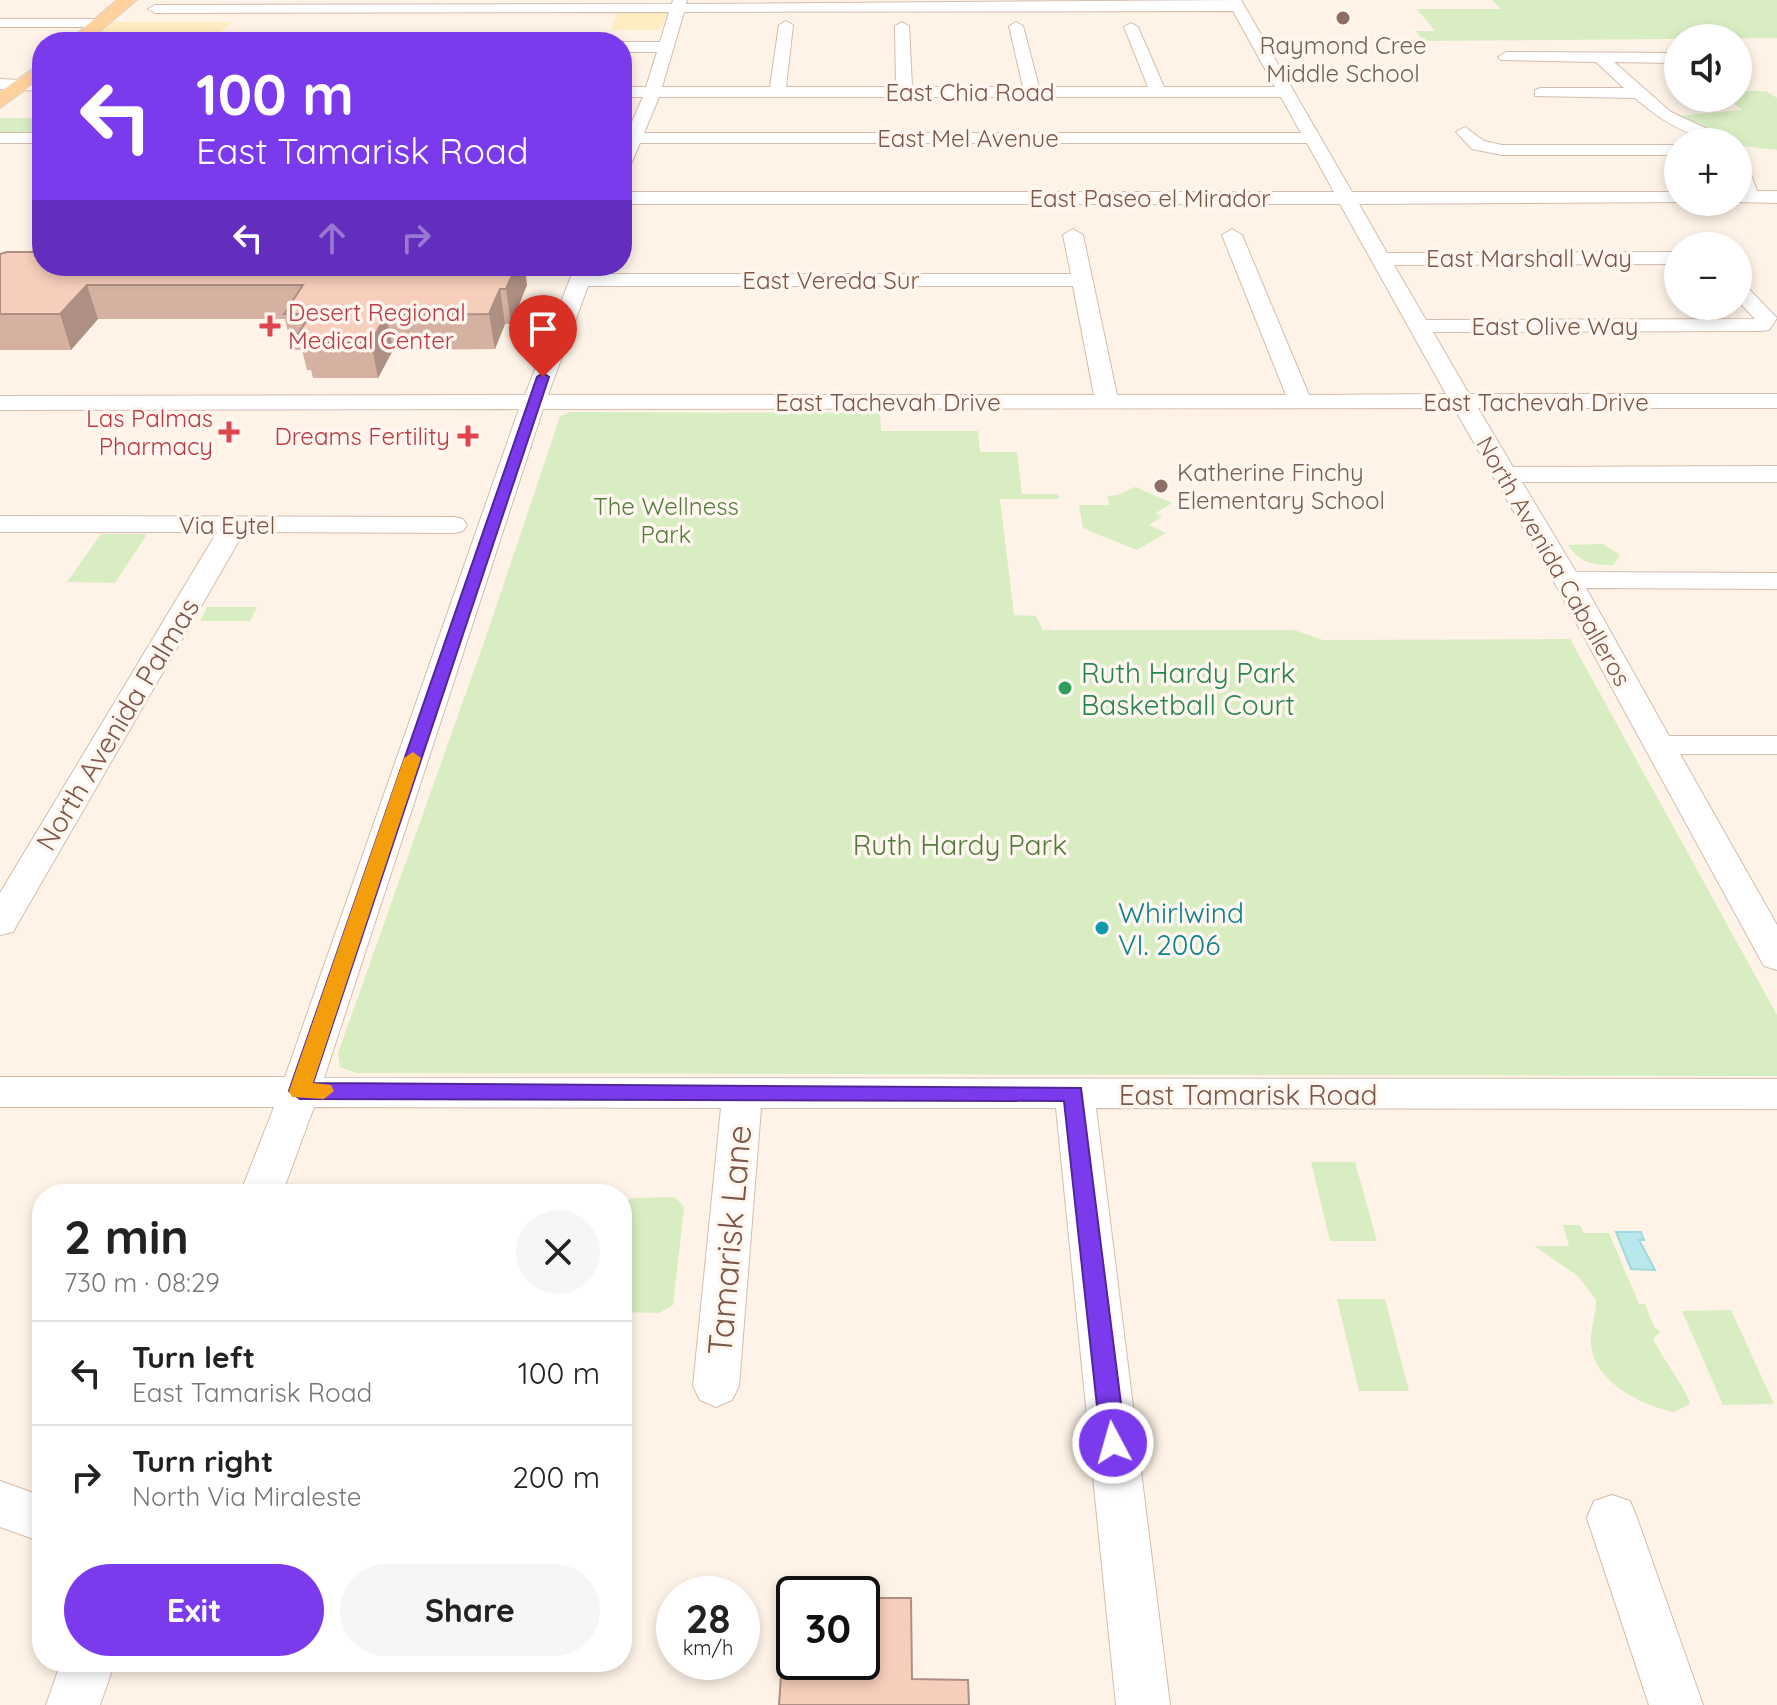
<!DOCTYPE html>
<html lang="en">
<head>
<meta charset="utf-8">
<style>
	body { margin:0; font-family:Quicksand,sans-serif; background:#f6f6f6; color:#222; height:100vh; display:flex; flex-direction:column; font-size:30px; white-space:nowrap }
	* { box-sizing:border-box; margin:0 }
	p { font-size:26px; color:#767676 }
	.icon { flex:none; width:44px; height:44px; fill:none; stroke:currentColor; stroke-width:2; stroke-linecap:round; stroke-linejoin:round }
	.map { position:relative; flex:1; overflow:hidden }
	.side { position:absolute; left:32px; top:1184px; width:600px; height:488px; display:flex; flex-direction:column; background:#fff; border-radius:32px; box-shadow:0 4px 12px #0003 }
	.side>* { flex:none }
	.guide { position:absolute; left:32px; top:32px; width:600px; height:244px; border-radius:32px; box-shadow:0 4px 12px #0003; background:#7c3aed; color:#fff; overflow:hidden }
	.tools { position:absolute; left:1664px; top:24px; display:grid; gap:16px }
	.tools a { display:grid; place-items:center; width:88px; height:88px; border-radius:50%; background:#fff; box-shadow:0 4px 12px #0003; font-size:40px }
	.speed { position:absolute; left:656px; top:1576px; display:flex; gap:16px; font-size:40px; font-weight:700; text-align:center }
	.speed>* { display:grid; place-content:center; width:104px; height:104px; border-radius:50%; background:#fff; box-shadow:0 4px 12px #0003; line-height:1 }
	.speed small { font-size:20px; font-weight:400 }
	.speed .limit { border:4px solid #111; border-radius:12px; background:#fff; color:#111 }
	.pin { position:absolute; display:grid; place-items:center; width:68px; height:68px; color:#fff; margin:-82px -34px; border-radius:50% 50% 50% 0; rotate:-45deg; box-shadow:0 0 8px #0007 }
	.pin .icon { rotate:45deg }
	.me { position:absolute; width:88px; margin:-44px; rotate:354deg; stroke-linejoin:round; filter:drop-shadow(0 0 6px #0008) }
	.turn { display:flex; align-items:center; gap:28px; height:168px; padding:0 32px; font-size:36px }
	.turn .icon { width:104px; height:104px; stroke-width:2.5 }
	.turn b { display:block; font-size:56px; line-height:68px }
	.lanes { display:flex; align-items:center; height:76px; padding:0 32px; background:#0003; justify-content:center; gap:40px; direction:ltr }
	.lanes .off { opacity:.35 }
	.round { display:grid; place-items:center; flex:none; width:84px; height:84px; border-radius:42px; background:#f6f6f6 }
	.overview { display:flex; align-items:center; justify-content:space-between; height:136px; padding:0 32px }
	h1 { font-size:48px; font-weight:700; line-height:60px }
	.button { display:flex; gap:16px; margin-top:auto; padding:16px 32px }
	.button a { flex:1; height:92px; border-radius:48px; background:#7c3aed; color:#fff; font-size:32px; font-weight:700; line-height:92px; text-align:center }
	.button a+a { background:#f6f6f6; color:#222 }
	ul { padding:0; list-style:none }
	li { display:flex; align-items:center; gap:24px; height:104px; padding:0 32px; border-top:2px solid #e0e0e0 }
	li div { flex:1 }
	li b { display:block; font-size:30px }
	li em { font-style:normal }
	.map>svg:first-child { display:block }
</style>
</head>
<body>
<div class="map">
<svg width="1777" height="1705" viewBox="0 0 1777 1705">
	<rect width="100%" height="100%" fill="#fef3e6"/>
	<path fill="#d8eec2" d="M1492,0H1777V38L1423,41L1416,31H1435L1417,9H1501Z
		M1738,91H1766L1777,98V150L1742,146L1701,124L1676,116L1742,110L1727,98H1738Z
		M0,118H42V136L0,134Z
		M570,412L880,413L881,431H978L980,452H1017L1022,494H1058L1059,499H1000L1014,615L1036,616L1043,630H1294L1323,640L1570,639L1777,1015V1076L356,1073L340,1067L338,1053L489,628L560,416Z
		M1135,487L1172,503L1156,513L1162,517L1149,525L1166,533L1137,550L1083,528L1079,505H1110L1107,496L1118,495Z
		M101,534H147L115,583L67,582Z
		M1603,544L1620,555L1613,565C1592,565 1580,563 1568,545Z
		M207,607H257L250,621H200Z
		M1311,1162H1355L1377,1241H1330Z
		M675,1197L684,1207L673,1305L659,1313L622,1312V1204L632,1198Z
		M1563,1225H1580L1584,1233H1609L1639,1304H1645L1654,1327L1660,1332L1653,1339C1660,1354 1689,1394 1690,1404L1674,1412C1642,1406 1593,1381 1591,1344C1590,1329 1596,1315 1596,1300L1578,1276L1534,1246H1569Z
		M1337,1299H1385L1409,1391H1359Z
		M1731,1310L1774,1404L1723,1405L1682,1311Z"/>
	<path fill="#ffecc0" d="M619,9L668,10L660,30H611Z
		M112,22H232L212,39L94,36Z"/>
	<path fill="#b8e8eb" stroke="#9dd9de" stroke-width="2" d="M1616,1232H1641L1644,1240H1639L1655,1270L1631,1269Z"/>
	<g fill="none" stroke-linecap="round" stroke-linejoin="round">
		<g stroke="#d5bcad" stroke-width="2">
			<path id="minor" d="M673,0H687L686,4L1241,0L1352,192H1678V202H1684L1359,204L1387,253L1678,252V264L1394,265L1426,320L1755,319L1738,301V283L1745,285L1777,318L1769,330L1761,331L1433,332L1469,394H1777V408H1478L1513,467L1777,466V482H1522L1576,572L1777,573V589L1586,588L1669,736H1777V754H1680L1777,925V970L1764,966L1759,957L1553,580L1454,408L543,409L324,1078L1777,1079V1109L1096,1108L1170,1705H1116L1056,1108H761L739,1386L732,1400L716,1407L700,1400L693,1386L721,1108L314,1107L282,1194H240L274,1107H0V1077H285L519,409L0,410V396L525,395L575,266H595L592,274H1071L1063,235L1073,229L1083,235L1117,395H1286L1222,235L1232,229L1242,235L1309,395L1446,394L1340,204H622V192H1334L1307,143H640L631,164L622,169V133H627L643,97H622V87H646L657,52H622V42H660L669,12L155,13L148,9L155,5L672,4ZM1233,11L1275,87H1164L1138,27L1131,23L1124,27L1148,87H1039L1023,26L1016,22L1009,26L1023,87H912L909,26L902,22L895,26L896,87H786L793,25L786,21L779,25L770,87H662L684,12ZM659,97H1281L1301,133H644ZM588,286H1073L1094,395H548Z
				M0,19H99L106,23L99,27H0Z
				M76,38H259L266,42H69Z
				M1506,52L1678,53V63L1614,62L1671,112L1735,142C1696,142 1663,123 1635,98L1535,96V90L1541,88H1624L1596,62L1501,60L1498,57Z
				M0,79L42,81V91L0,89Z
				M1465,127L1484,141L1502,145H1678V155H1502L1472,149L1456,132Z
				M0,133H42V143H0Z
				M1738,159L1747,164L1757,191H1777V203L1736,202Z
				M0,516L454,517L463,519L467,525L463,531L454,533L244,532L18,923L13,932L0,935V893L217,532H0Z
				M0,1481L42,1496V1542L0,1527Z
				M1612,1495L1630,1501L1637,1518L1703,1705H1649L1587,1518L1594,1501Z
				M61,1662H115L100,1705H46Z"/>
		</g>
		<g stroke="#ddd3cf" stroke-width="2">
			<path id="major" d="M117,0H137L87,42H67Z
				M42,62V78L0,108V92Z"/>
		</g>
		<use href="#minor" fill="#fff" fill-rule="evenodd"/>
		<use href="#major" fill="#ffd29d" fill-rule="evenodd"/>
	</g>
	<path fill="#d4b1a1" d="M0,254L527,285L511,324H505L495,349L393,350L378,378H313L311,370H307L302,350H292L285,319H98L71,350H0Z"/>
	<path fill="#ad9083" d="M516,266H525L527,285L511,324L506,289Z
		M87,285L98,319L71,350L60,314Z
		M500,289L505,324L495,349L489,314Z
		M386,315L393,350L378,378L371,342Z"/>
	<path fill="#f7cebb" stroke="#ad9083" stroke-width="2" d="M7,252H42V266H516L506,289H500L489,314L386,315L371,342H305L308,334H298L311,314H284L303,285H87L60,314H0V254Z
		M862,1598H911L912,1679L968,1680L969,1705H779L781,1676L860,1677V1662H862Z"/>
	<path fill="#7c3aed" stroke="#51269a" stroke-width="2" d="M543,373L549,377L313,1083L1081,1088L1126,1443L1122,1451L1113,1454L1104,1451L1101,1443L1064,1101L300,1099L289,1091L537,377Z"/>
	<path fill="#f59e0b" d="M413,752L421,758L313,1083L331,1085L334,1091L324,1099L292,1097L289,1091L404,758Z"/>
	<g fill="#8d6e63" stroke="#fff7ef" stroke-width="3">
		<circle cx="1343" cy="18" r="8"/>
		<circle cx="1161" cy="486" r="8"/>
	</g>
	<g fill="#e0444e" stroke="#fff7ef" stroke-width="3">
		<path d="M266 314h8v8h8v8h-8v8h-8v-8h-8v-8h8z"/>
		<path d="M225 420h8v8h8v8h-8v8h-8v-8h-8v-8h8z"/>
		<path d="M464 424h8v8h8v8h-8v8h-8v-8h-8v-8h8z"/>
	</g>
	<circle fill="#2e9e5b" stroke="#fff7ef" stroke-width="3" cx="1065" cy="688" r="8"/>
	<circle fill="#0f9aa8" stroke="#fff7ef" stroke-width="3" cx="1102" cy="928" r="8"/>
	<g text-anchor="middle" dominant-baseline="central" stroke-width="7" stroke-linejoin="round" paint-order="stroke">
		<g font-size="24" fill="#785e54" stroke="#fff7ef">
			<text x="1343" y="45">Raymond Cree<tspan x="1343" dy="28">Middle School</tspan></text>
			<text x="1177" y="472" text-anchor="start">Katherine Finchy<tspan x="1177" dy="28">Elementary School</tspan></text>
		</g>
		<g font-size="24" fill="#7c5647" stroke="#fff7ef">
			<text x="970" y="92">East Chia Road</text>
			<text x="968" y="138">East Mel Avenue</text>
			<text x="1150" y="198">East Paseo el Mirador</text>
			<text x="1529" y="258">East Marshall Way</text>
			<text x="831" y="280">East Vereda Sur</text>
			<text x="1555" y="326">East Olive Way</text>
			<text x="888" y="402">East Tachevah Drive</text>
			<text x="1536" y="402">East Tachevah Drive</text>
			<text x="227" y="525">Via Eytel</text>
			<text transform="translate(1554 561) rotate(60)">North Avenida Caballeros</text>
		</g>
		<g font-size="24" fill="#be3a42" stroke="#fff7ef" text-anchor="end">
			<text x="288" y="312" text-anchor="start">Desert Regional<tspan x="288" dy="28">Medical Center</tspan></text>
			<text x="213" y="418">Las Palmas<tspan x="213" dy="28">Pharmacy</tspan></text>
			<text x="450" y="436">Dreams Fertility</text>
		</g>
		<g font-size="24" fill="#537c3c" stroke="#fff7ef">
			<text x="666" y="506">The Wellness<tspan x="666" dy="28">Park</tspan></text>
		</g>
		<g font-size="28" fill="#27864d" stroke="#fff7ef" text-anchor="start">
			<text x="1081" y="672">Ruth Hardy Park<tspan x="1081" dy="32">Basketball Court</tspan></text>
		</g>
		<g font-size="28" fill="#7c5647" stroke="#fff7ef">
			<text transform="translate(117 724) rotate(-59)">North Avenida Palmas</text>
			<text x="1248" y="1094">East Tamarisk Road</text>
		</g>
		<g font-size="28" fill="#537c3c" stroke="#fff7ef">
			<text x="960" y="844">Ruth Hardy Park</text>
		</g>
		<g font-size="28" fill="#0d838f" stroke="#fff7ef" text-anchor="start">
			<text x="1118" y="912">Whirlwind<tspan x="1118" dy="32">VI. 2006</tspan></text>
		</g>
		<g font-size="34" fill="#7c5647" stroke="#fff7ef">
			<text transform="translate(729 1240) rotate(-85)">Tamarisk Lane</text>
		</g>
	</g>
</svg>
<div class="tools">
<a><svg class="icon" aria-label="sound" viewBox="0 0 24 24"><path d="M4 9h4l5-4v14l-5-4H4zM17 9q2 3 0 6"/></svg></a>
<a>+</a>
<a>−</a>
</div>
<div class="speed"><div>28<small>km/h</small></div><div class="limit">30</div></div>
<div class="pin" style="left:543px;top:377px;background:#d93025"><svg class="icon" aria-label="arrive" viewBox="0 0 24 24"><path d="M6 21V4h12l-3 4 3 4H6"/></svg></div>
<svg class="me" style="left:1113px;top:1443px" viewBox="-20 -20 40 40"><circle r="17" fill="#7c3aed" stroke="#fff" stroke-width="3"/><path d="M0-11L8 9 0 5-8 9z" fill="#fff"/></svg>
<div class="guide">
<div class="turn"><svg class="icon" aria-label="left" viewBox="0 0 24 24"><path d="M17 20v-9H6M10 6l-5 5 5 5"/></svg><div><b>100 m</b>East Tamarisk Road</div></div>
<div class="lanes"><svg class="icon" aria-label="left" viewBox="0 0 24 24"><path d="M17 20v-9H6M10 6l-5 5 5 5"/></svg><svg class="icon off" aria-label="ahead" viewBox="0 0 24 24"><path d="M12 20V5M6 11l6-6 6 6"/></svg><svg class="icon off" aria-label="right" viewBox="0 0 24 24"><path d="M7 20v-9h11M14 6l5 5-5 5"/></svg></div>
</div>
<section class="side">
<div class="overview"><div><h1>2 min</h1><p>730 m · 08:29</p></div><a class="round"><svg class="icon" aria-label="close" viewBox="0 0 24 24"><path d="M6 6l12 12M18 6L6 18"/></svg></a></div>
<ul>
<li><svg class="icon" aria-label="left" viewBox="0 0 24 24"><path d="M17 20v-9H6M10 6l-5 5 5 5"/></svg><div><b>Turn left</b><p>East Tamarisk Road</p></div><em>100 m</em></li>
<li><svg class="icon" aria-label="right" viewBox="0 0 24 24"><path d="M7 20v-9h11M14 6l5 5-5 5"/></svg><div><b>Turn right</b><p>North Via Miraleste</p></div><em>200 m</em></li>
</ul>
<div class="button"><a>Exit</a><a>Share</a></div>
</section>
</div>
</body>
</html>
